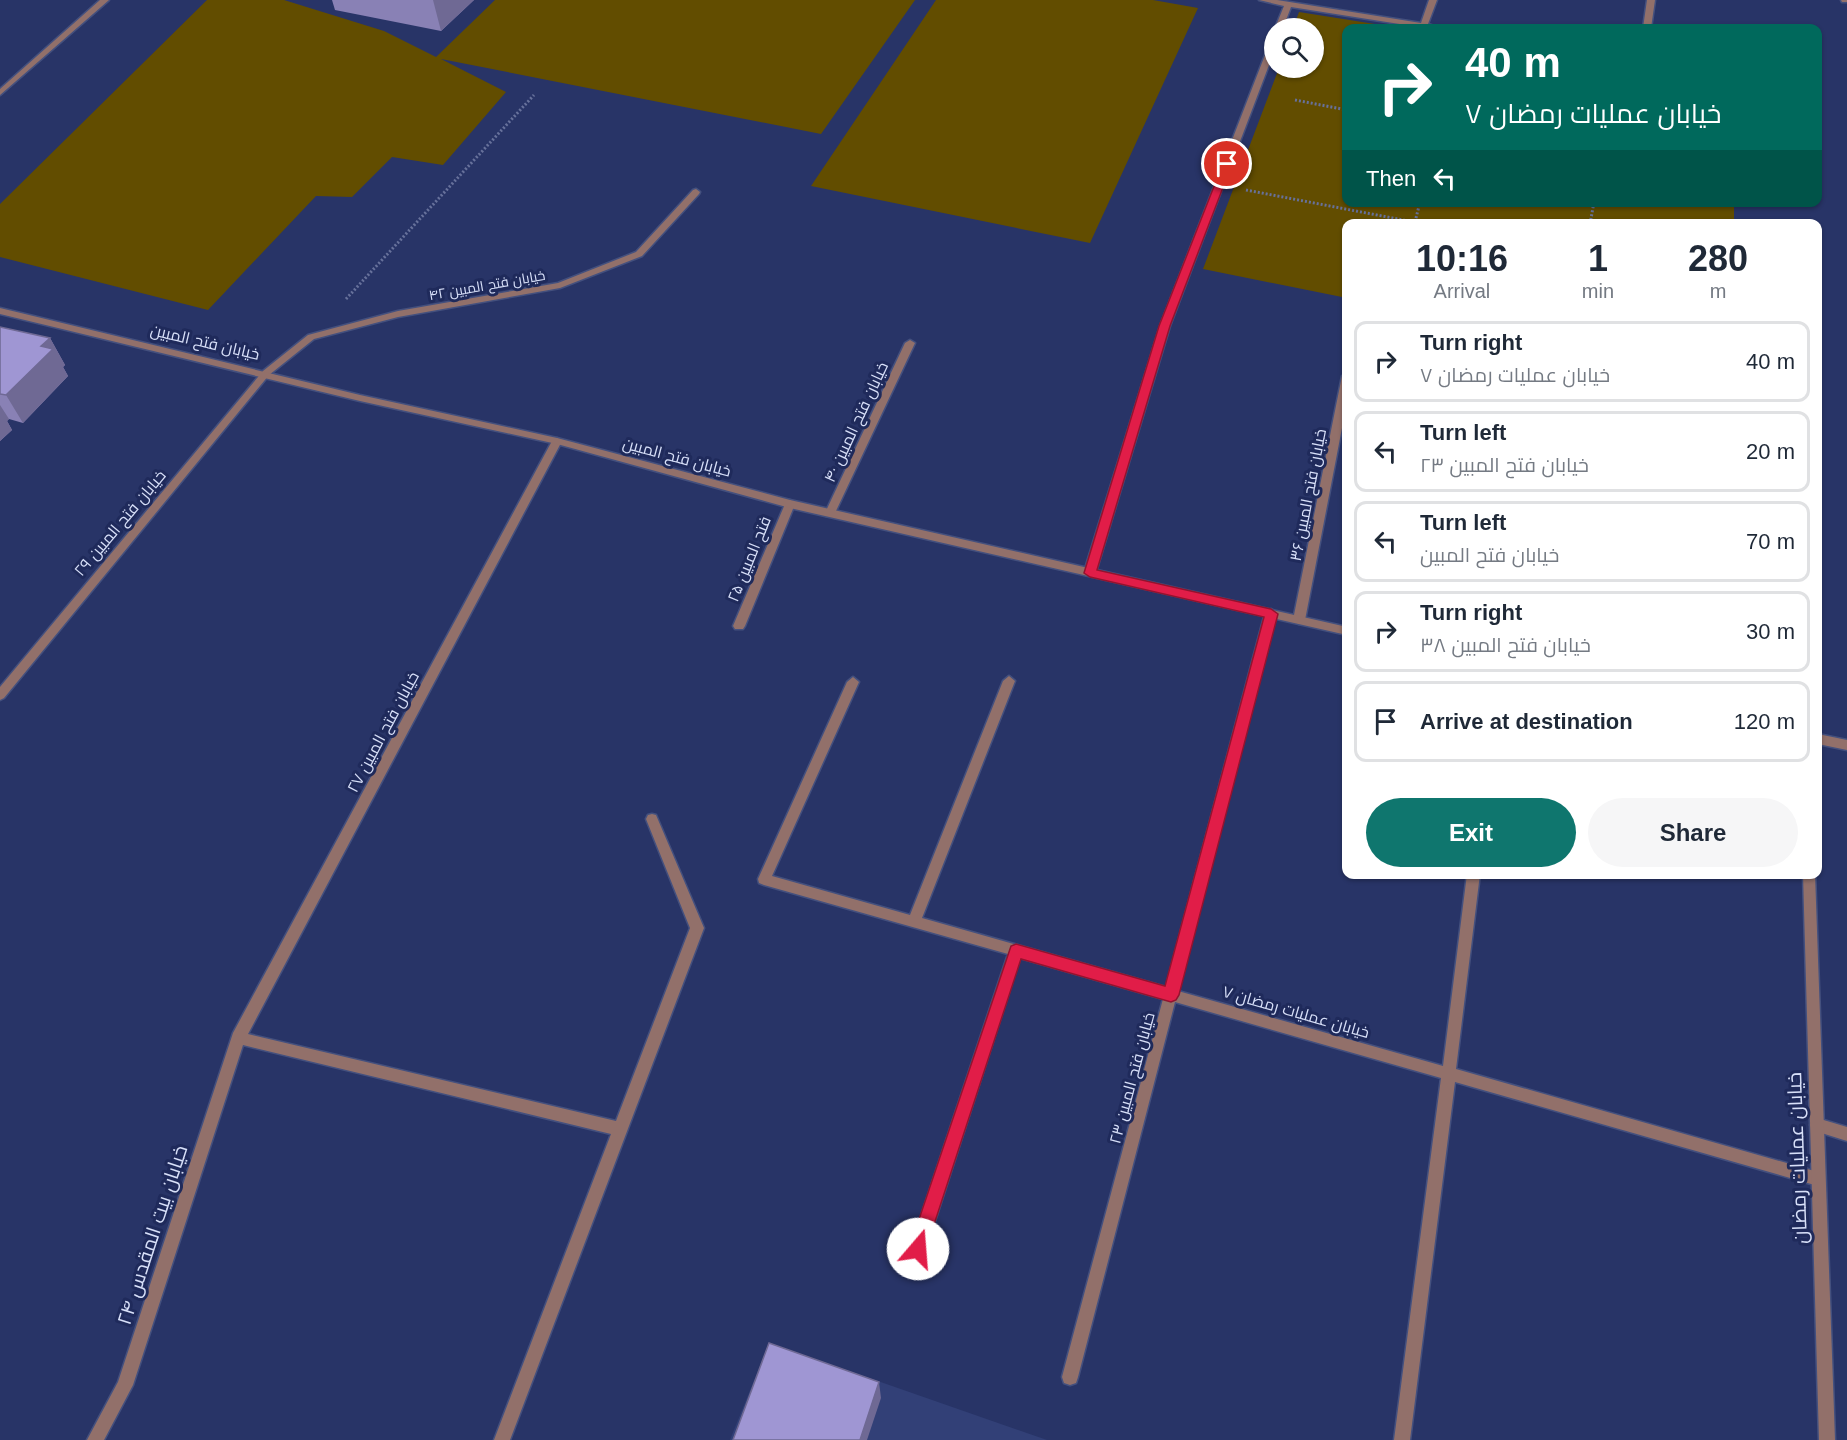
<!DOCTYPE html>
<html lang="en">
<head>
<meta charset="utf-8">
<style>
	body { margin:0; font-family:Arial,Cairo,sans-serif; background:#f6f6f7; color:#1f2937; height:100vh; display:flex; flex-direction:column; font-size:22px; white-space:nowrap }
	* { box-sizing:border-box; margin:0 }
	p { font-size:20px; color:#747a83 }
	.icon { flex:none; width:33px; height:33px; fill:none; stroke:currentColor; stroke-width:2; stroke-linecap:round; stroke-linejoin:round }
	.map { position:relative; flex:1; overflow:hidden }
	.details { position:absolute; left:1342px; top:219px; width:480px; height:660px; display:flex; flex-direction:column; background:#fff; border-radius:12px; box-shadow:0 2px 4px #0004 }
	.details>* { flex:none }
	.hud { position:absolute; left:1342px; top:24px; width:480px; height:183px; border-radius:12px; box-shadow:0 2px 4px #0004; background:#00695c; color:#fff; overflow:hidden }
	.tools { position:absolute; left:1264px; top:18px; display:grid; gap:12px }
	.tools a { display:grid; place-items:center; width:60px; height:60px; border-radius:50%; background:#fff; box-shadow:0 2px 4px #0004; font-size:30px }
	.pin { position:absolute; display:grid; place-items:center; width:51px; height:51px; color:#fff; margin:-26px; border:3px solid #fff; border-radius:50%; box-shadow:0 2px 6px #0007 }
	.me { position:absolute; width:66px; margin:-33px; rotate:18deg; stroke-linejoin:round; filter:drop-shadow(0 0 4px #0008) }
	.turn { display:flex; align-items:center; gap:21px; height:126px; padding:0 24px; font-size:27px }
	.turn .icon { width:78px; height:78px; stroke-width:2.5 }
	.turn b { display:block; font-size:42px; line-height:51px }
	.then { display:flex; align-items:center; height:57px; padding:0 24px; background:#0003; gap:12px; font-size:22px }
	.eta { display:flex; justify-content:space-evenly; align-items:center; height:102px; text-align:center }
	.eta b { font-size:36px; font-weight:700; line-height:42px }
	.primary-button { display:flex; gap:12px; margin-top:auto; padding:12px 24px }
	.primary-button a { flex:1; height:69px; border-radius:36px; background:#0f766e; color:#fff; font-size:24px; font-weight:700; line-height:69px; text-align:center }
	.primary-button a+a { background:#f6f6f7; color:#1f2937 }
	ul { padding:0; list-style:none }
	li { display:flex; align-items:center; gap:18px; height:81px; margin:0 12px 9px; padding:0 12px; border:3px solid #e0e1e3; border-radius:12px }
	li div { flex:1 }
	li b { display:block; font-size:22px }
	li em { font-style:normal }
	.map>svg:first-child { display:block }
</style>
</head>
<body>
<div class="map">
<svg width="1847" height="1440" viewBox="0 0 1847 1440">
	<rect width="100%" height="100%" fill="#283467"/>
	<path fill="#324077" d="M769,1343L1047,1440H730Z"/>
	<path fill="#624d00" d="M207,0H284L384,31L436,57L495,0H915L821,134L441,59L506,92L443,165L392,157L352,197L316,196L208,310L0,257V204Z
		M936,0H1153L1198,8L1090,243L811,186Z
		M1299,12L1400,28H1347V202L1734,203V223L1347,224V298L1203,269L1279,68H1314V28H1293Z"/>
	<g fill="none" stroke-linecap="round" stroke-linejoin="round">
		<g stroke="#44507e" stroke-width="3">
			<path id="minor" d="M100,0H109L0,95V89Z
				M1259,0H1277L1421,23L1429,0H1437L1428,24L1440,28H1425L1291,7L1283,28H1275L1284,6Z
				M1647,0H1655L1651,28H1643Z
				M1841,0H1847V2H1842Z
				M1272,37H1275V49L1170,326L1096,572L1094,575H1086L1084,572L1160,326Z
				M696,189L700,192L699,194L642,256L560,288L398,317L314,339L269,375L4,698L0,700V687L263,371L308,335L398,311L558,283L636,252L693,190Z
				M910,340L915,343L835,513L834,516H826L825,513L905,343Z
				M1347,373V402L1305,620L1299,624L1293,620L1342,376Z
				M557,438L562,441L248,1034L616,1121L690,928L646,819L648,815L652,814L656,815L704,928L510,1440H494L611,1134L243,1045L133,1385L104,1440H87L118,1382L233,1033L552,441Z
				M790,500L795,504L745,626L743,629H735L733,626L785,504Z
				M1271,609L1277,613L1178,991L1443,1066L1467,874H1480L1456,1069L1818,1172L1823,1174L1825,1179L1823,1184L1818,1186L1455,1082L1410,1440H1394L1441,1078L1175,1002L1078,1377L1076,1383L1070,1385L1064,1383L1062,1377L1163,999L1020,958L926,1249L923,1254L918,1257L913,1254L910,1249L1008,954L764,885L759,883L758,879L847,682L853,677L859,682L772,876L910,915L1003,681L1009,676L1015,681L922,918L1166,987L1265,613Z
				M1817,1118L1847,1127V1141L1812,1130L1810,1125L1812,1120Z"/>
		</g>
		<g stroke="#44507e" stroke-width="3">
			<path id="tertiary" d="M0,308L360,395L557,438L790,500L1347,627V635L790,508L557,444L360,401L0,314Z
				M1818,734L1847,740V750L1818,744Z
				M1803,874H1815L1835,1440H1819Z"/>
		</g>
		<path stroke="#67719b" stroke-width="3" stroke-dasharray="2 2" stroke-linecap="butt" d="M1295,100L1347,110
			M1246,190L1424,224
			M1415,222L1420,202
			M1590,224L1594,202
			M346,299L534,95"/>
		<use href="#minor" fill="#92706a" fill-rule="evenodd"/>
		<use href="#tertiary" fill="#92706a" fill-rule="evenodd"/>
	</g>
	<path fill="#8981b5" d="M332,0H474L441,31L335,10Z
		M0,327L50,338L65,365L63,367L68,376L23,423L9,419L7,421L12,430L0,441Z"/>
	<path fill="#6f6994" d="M433,0H474L441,31Z
		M50,338L65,365L63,367L68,376L23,423L6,395L41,346Z
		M0,405L9,419L7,421L12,430L0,441Z
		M879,1382L881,1398L867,1440H860Z"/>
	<path fill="#9f96d3" stroke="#6f6994" stroke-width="1.5" d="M0,327L50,338L41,346L53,349L6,395L0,394Z
		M769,1343L879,1382L860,1440H733Z"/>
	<path fill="#e11d48" stroke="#92132f" stroke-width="1.5" d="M1224,161L1232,164L1170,326L1097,570L1271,609L1278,614L1179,995L1176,1000L1171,1002L1021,959L926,1249L924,1255L918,1258L912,1255L909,1249L1011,946L1016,944L1165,986L1264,617L1090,577L1084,573L1159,326Z"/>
	<g text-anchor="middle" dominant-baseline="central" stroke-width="6" stroke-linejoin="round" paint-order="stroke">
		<g font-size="14" fill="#d8e0f9" stroke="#1f2a5b">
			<text transform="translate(487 285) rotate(-10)">خیابان فتح المبین ۴۲</text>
		</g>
		<g font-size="16" fill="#d8e0f9" stroke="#1f2a5b">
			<text transform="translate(205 342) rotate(13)">خیابان فتح المبین</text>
			<text transform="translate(856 422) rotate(-65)">خیابان فتح المبین ۴۰</text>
			<text transform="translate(677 457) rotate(15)">خیابان فتح المبین</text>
			<text transform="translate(1308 495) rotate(-79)">خیابان فتح المبین ۳۶</text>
			<text transform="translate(120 523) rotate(-50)">خیابان فتح المبین ۲۹</text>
			<text transform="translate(749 559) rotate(-68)">فتح المبین ۲۵</text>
			<text transform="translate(383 732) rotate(-62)">خیابان فتح المبین ۲۷</text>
			<text transform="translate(1296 1012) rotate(16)">خیابان عملیات رمضان ۷</text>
			<text transform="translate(1132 1078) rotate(-75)">خیابان فتح المبین ۲۳</text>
		</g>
		<g font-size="20" fill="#d8e0f9" stroke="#1f2a5b">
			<text transform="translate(1797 1158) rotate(-92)">خیابان عملیات رمضان</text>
			<text transform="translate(152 1235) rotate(-72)">خیابان بیت المقدس ۲۴</text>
		</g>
	</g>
</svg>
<div class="tools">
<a><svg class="icon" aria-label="search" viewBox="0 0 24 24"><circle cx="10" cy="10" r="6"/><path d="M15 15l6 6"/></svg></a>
</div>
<div class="pin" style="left:1227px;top:164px;background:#d93025"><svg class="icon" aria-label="arrive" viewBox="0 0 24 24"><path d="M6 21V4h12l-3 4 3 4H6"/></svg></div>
<svg class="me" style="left:918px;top:1249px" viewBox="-20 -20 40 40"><circle r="19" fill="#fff"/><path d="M0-13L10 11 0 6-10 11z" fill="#e11d48"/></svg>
<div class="hud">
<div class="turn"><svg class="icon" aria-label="right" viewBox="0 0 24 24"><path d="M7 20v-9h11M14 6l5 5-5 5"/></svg><div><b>40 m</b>خیابان عملیات رمضان ۷</div></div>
<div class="then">Then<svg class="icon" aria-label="left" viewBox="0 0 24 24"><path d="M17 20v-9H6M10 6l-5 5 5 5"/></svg></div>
</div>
<section class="details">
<div class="eta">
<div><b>10:16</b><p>Arrival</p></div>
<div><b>1</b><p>min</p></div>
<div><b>280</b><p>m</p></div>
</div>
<ul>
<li><svg class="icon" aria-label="right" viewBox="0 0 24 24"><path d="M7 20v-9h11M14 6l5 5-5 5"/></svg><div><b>Turn right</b><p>خیابان عملیات رمضان ۷</p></div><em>40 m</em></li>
<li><svg class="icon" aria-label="left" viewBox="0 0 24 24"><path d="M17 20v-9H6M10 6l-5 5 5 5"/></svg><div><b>Turn left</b><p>خیابان فتح المبین ۲۳</p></div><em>20 m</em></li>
<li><svg class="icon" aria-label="left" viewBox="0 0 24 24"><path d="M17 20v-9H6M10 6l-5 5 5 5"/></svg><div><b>Turn left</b><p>خیابان فتح المبین</p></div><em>70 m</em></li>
<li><svg class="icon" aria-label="right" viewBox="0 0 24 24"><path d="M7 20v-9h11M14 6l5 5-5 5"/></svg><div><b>Turn right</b><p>خیابان فتح المبین ۳۸</p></div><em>30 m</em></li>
<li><svg class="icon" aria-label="arrive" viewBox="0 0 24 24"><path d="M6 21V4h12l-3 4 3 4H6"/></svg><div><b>Arrive at destination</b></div><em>120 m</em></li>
</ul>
<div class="primary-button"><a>Exit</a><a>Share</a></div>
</section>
</div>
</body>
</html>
